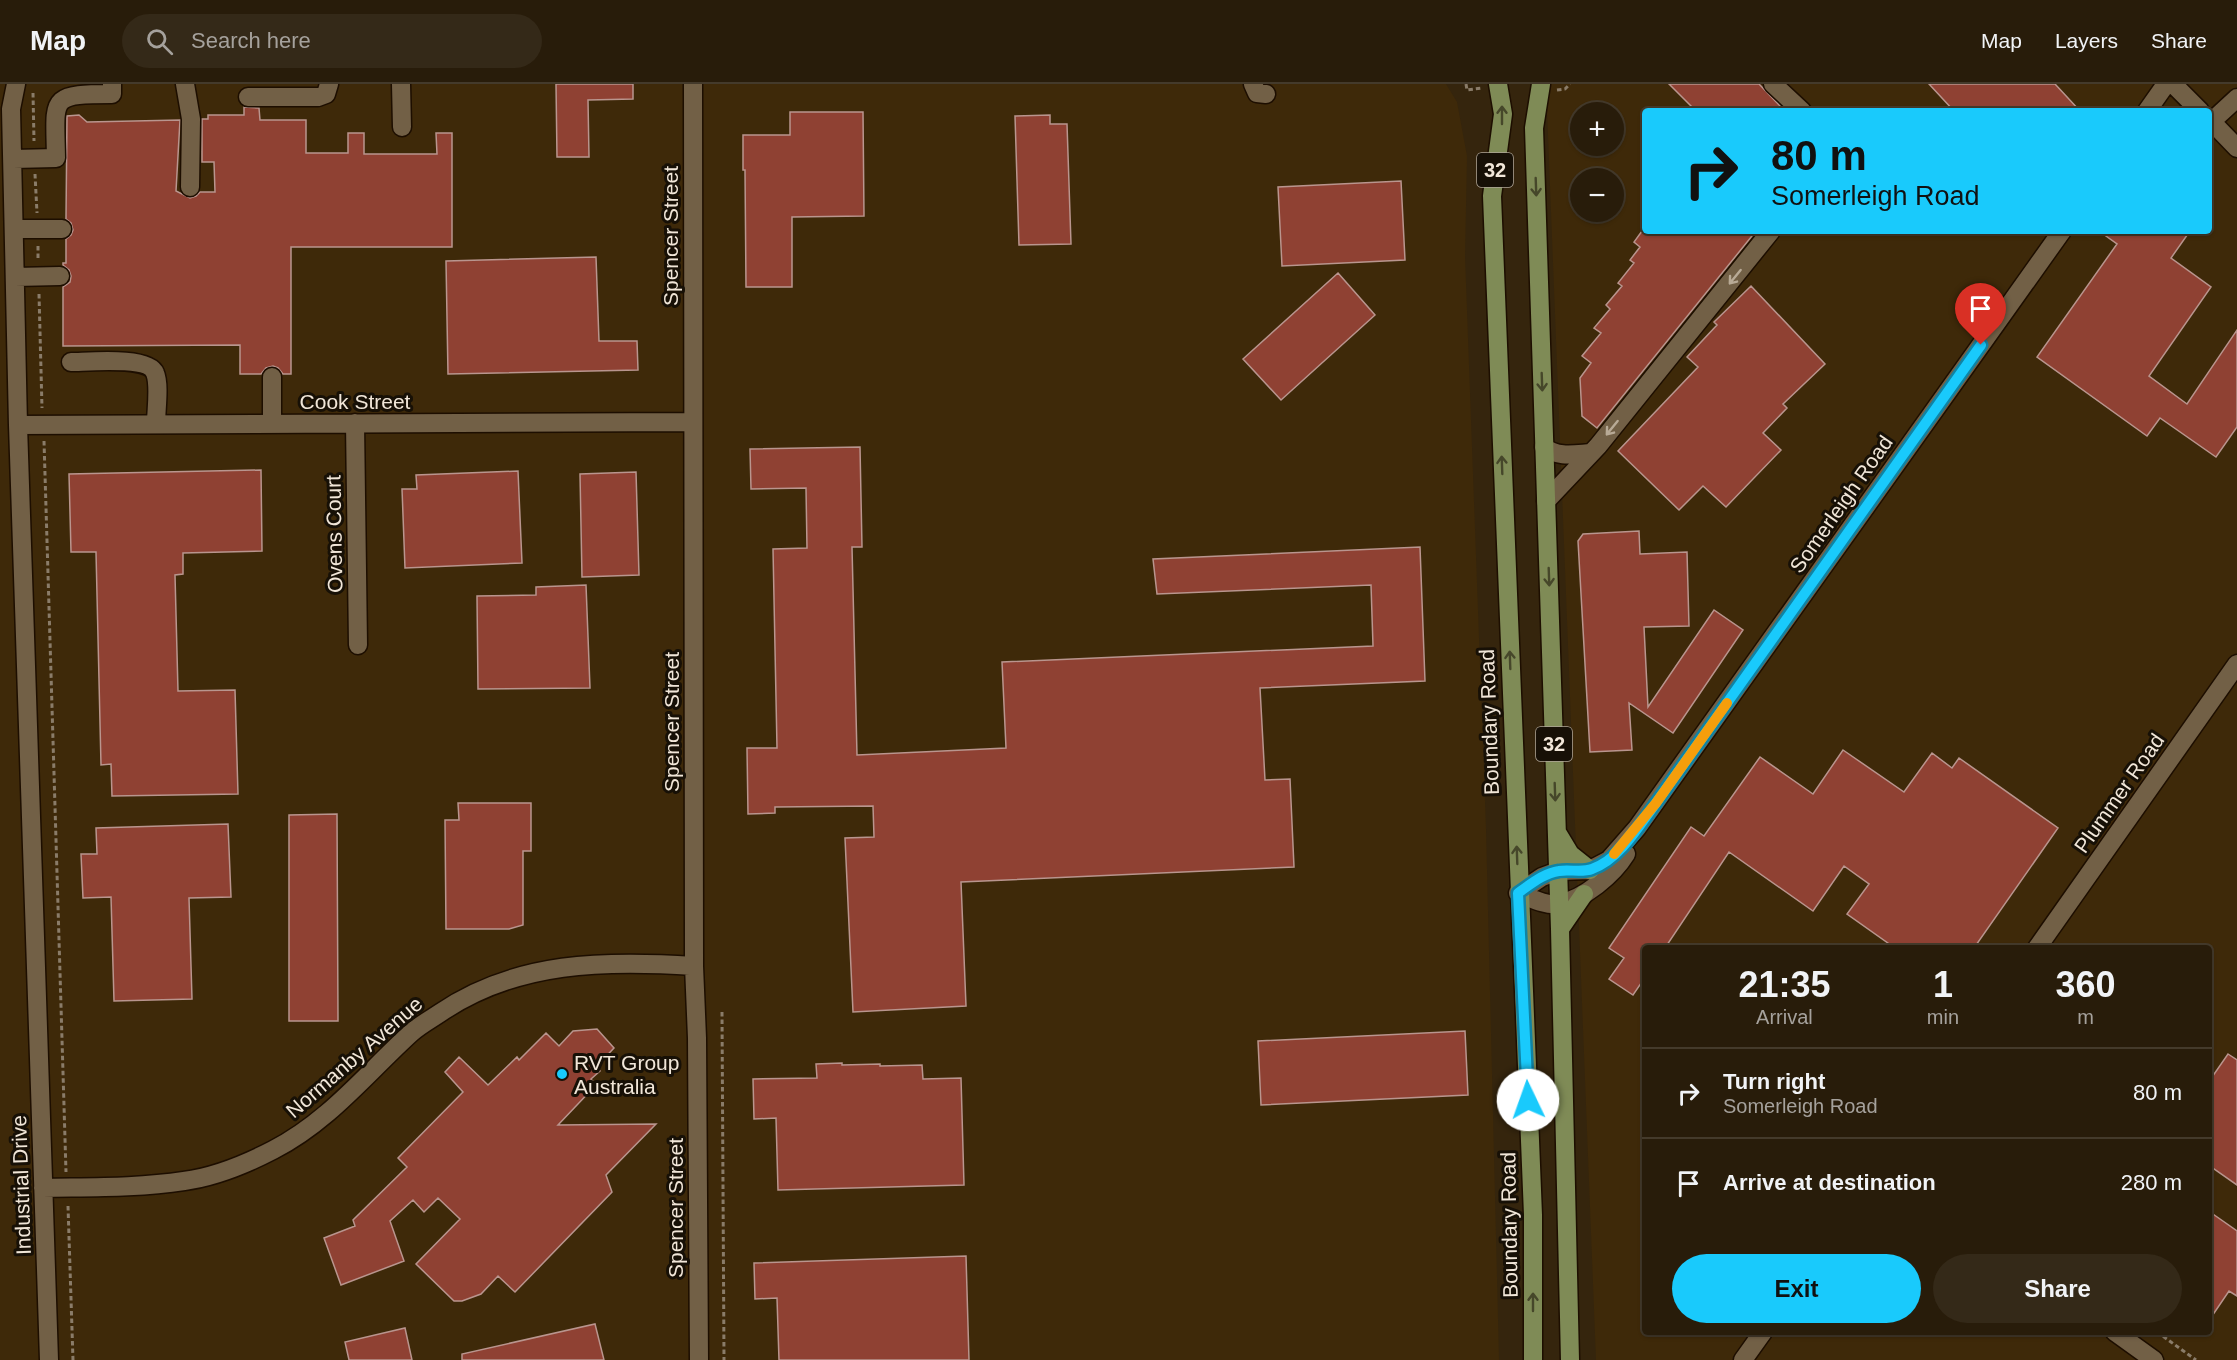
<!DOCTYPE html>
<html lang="en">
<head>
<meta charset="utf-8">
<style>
	body { margin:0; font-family:Helvetica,sans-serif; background:#342918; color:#f1f3f6; height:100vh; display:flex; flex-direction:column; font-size:22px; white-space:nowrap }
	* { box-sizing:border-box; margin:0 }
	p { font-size:20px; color:#a5a19c }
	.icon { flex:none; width:33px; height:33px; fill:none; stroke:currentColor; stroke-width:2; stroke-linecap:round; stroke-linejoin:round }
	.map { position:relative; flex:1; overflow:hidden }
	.details { position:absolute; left:1642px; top:861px; width:570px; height:390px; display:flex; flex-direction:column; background:#281c0a; border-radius:6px; box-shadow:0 2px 4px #0004,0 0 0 2px #443a2b }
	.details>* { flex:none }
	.banner { position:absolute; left:1642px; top:24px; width:570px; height:126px; border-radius:6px; box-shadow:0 2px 4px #0004,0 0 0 2px #443a2b; background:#19cafc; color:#111; overflow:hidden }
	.controls { position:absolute; left:1570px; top:18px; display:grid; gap:12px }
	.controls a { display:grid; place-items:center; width:54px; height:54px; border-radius:50%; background:#281c0a; box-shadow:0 2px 4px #0004,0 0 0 2px #443a2b; font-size:30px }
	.pin { position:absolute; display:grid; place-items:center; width:51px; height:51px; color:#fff; margin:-62px -26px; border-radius:50% 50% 50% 0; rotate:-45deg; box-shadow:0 0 6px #0007 }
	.pin .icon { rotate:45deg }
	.me { position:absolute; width:66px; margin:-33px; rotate:357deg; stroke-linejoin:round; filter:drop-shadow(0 0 4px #0008) }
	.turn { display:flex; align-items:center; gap:21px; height:126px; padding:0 30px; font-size:27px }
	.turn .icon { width:78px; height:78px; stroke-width:2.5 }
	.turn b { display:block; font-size:42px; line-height:51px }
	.eta { display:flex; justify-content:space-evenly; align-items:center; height:102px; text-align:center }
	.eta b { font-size:36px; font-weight:800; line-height:42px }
	.cta { display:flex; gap:12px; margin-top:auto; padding:12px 30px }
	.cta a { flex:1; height:69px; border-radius:36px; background:#19cafc; color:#111; font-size:24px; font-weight:800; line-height:69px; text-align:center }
	.cta a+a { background:#342918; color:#f1f3f6 }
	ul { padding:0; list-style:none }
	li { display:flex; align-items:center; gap:18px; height:90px; padding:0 30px; border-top:2px solid #443a2b }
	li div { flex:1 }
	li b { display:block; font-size:22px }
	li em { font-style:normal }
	header { display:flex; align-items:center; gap:36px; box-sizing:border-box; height:84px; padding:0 30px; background:#281c0a; border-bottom:2px solid #443a2b }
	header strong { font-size:28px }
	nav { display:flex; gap:33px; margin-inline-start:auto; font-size:21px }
	.search { width:420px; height:54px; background:#342918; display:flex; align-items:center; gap:15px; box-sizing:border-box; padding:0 21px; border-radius:33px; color:#a5a19c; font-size:22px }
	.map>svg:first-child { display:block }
</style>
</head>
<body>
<header>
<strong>Map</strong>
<div class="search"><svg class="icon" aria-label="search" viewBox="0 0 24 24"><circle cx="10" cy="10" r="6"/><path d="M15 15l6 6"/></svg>Search here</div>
<nav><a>Map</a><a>Layers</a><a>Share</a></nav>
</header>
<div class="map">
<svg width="2237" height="1276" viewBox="0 0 2237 1276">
	<rect width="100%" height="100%" fill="#35250d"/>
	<path fill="#3e2909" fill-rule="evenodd" d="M0,0H1446L1457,18L1467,72L1465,172L1486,745L1499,1276H0Z
		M1546,0H2237V1276H1596ZM1646,27H2210V147H1646ZM1581,28H1614V62H1581ZM1581,94H1614V128H1581ZM1646,864H2210V1248H1646Z"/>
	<path fill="#8f4133" stroke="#b9958e" stroke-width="1.5" d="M556,0H633V15L588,16L589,73H557Z
		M1669,0H1759L1785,27H1696Z
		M1929,0H2055L2080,27H1954Z
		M244,23L259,24L260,36H306V69H348V49H364V70H437L436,49H452V163H291V290H283L278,284L273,282L266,284L261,290H240V261L63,262V203L70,198L71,192L69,186L63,181V179H66V155L71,151L73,146L71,139L66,135L67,32L79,31L87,38L180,36L176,107L190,114L196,112L200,108H215L214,78H202V35H208V31H244Z
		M790,28H863L864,132L792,133V203H746L745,86H743V51H790Z
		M1050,31V40H1067L1071,160L1019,161L1015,32Z
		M1401,97L1405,176L1282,182L1278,103Z
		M1642,147H1756L1597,344L1582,332L1580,294L1591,279L1582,272L1601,249L1594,244L1610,225L1606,221L1622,202L1618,199L1634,179L1630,176L1640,163L1634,158Z
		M2099,147H2190L2171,174L2211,203L2149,292L2187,320L2237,246V343L2216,373L2160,334L2147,352L2037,273L2117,160Z
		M596,173L599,257H637L638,286L448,290L446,177Z
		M1338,189L1375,231L1281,316L1243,275Z
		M1751,202L1825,280L1783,320L1787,324L1763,349L1781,366L1726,423L1703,402L1679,426L1618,367L1698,283L1687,273L1717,241L1714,238Z
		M860,363L862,463H852L857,671L1006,664L1002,578L1373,562L1371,501L1157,510L1153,475L1420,463L1425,597L1260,604L1265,696L1290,695L1294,783L961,798L966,922L853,928L845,754L874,753L873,722L775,723V729L748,730L747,664H777L773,465L807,464L806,404L751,405L750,365Z
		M261,386L262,467L183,469V490L175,491L178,607L235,606L238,710L112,712L111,680L101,681L96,468H71L69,390Z
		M518,387L522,479L405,484L402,405H417L416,391Z
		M636,388L639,491L582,493L580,390Z
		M1639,447L1640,470L1687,468L1689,542L1644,543L1648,623L1714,526L1743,546L1673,649L1629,619L1632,666L1590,668L1578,457L1583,450Z
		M586,501L590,604L478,605L477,512L536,511V503Z
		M1843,666L1904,708L1932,669L1952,684L1959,674L2058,744L1974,864H1895L1847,830L1869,800L1844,782L1813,827L1729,768L1665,864H1646V892L1633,911L1609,895L1624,874L1609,864L1691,743L1704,752L1760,673L1813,710Z
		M458,719H531V767H523V841L509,845H446L445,736H459Z
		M337,730L338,937H289V731Z
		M228,740L231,813L189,814L192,915L114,917L111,813L83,814L81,770H97L96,744Z
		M597,945L614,964L596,983L600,987L591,995L596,1001L558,1041L656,1040L606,1091L612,1108L515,1208L498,1192L481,1210L462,1217H454L416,1180L460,1135L438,1114L424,1128L413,1116L390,1137L404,1177L341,1201L324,1154L355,1142L353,1136L407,1083L398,1074L463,1008L445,988L459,973L488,1001L517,973L519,976L546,949L559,962L573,947Z
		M1465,947L1468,1011L1261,1021L1258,957Z
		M2228,970L2237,976V1101L2210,1082V996Z
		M842,979V981L880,980V982L922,981L923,995L961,994L964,1101L778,1106L776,1034L754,1035L753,995L817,994L816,980Z
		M2210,1128L2237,1147V1212L2229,1207L2210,1235Z
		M966,1172L969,1276H779L777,1214L755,1215L754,1179Z
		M595,1240L604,1276H462V1270Z
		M405,1244L412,1276H349L345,1258Z"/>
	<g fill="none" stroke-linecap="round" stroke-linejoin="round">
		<g stroke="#1d0e00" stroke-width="21">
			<path id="minor" d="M16,0L11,25L18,341L49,1276
				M185,0L191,35L190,103
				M401,0L402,43
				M693,0L694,882L697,954L699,1276
				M1253,0L1257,9L1266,10
				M1773,0L1802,27
				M2173,0L2200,27
				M248,13H318L326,10L329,0
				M2147,27L2166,0
				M2210,36L2237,64
				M2211,38L2237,14
				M13,75L56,74C55,13 48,10 112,10V0
				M14,145H62
				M15,193L60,192
				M71,278C87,278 149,272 155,289C160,301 156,326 156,340
				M272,293V339
				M355,339L358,561
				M18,341L692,338
				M1544,363C1558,374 1575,370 1591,369
				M1546,417L1598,362L1771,147
				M1518,809L1542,793L1558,787L1590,786L1609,776L1637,744L2062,147
				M1518,809C1531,814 1545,822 1559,820C1584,815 1613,791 1626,770
				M2037,864L2237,580
				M43,1104C90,1103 138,1104 184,1097C214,1093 246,1080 273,1066C328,1038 366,990 411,949C420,941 431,935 440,929C516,877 606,876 694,882
				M2115,1248L2154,1276
				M1743,1276L1763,1248"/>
		</g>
		<g stroke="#1d0e00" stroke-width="21">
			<path id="major" d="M1498,0L1503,30L1492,112L1533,1131V1276
				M1541,0L1534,44L1560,845L1570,1276
				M1558,750L1570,770L1590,786
				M1560,845L1584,810"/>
		</g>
		<path stroke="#8a7c69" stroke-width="3" stroke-dasharray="4.5 3" stroke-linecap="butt" d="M1466,0L1467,6L1482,4
			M1557,6L1565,5L1570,0
			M33,9L34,57
			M35,90L37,129
			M38,162V177
			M39,210L42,324
			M44,357L66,1088
			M722,928L724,1276
			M68,1122L73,1276
			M2157,1248L2196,1276"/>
		<use href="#minor" stroke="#726046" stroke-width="18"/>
		<use href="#major" stroke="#7f8b56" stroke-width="18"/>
	</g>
	<defs><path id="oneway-shaft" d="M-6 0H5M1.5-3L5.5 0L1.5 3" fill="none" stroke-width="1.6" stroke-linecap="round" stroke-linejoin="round" transform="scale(1.5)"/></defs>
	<g stroke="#46472a">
		<use href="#oneway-shaft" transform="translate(1502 31) rotate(-90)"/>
		<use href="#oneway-shaft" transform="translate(1536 103) rotate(88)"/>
		<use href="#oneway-shaft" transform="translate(1542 298) rotate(88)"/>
		<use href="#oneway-shaft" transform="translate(1502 381) rotate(-92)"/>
		<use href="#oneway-shaft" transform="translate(1549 493) rotate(88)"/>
		<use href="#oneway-shaft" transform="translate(1510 576) rotate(-92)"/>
		<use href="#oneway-shaft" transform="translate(1555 708) rotate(88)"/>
		<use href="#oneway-shaft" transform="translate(1517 771) rotate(-92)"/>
		<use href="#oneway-shaft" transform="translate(1533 1218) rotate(-90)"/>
	</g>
	<g stroke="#b8aa96">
		<use href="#oneway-shaft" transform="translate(1735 193) rotate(129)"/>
		<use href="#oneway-shaft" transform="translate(1612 344) rotate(129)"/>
	</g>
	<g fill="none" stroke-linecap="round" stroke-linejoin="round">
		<g stroke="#1083a4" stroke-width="15">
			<path id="route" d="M1528,1016L1518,809C1531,800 1544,789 1559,787C1569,785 1582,789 1592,785C1620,775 1639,742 1656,719L1981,261"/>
		</g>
		<use href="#route" stroke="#19cafc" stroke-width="10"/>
		<path stroke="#f59e0b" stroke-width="10" d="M1614,770L1656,719L1727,619"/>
	</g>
	<circle fill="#19cafc" stroke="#171006" stroke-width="2" cx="562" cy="990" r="6"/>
	<g text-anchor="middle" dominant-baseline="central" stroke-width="6" stroke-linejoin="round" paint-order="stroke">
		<g fill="#171006" stroke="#b0a699" stroke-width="1.5">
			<rect x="1477" y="69" width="36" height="34" rx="4.5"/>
			<rect x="1536" y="643" width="36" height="34" rx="4.5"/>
		</g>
		<g font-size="20" font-weight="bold" fill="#f1e6d8">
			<text x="1495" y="86">32</text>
			<text x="1554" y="660">32</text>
		</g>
		<g font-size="21" fill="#f1e6d8" stroke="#171006">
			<text transform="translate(670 152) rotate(-90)">Spencer Street</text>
			<text x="355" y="317">Cook Street</text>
			<text transform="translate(1841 420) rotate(-55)">Somerleigh Road</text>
			<text transform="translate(334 450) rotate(-91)">Ovens Court</text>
			<text transform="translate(671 638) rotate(-90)">Spencer Street</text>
			<text transform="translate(1489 638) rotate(-92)">Boundary Road</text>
			<text transform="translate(2119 709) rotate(-55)">Plummer Road</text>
			<text transform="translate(354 973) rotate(-41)">Normanby Avenue</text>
			<text transform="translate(21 1101) rotate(-92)">Industrial Drive</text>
			<text transform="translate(675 1124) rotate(-90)">Spencer Street</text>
			<text transform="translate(1509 1141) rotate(-91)">Boundary Road</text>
		</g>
		<g font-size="21" fill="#f1e6d8" stroke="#171006" text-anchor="start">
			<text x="574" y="978">RVT Group<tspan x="574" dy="24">Australia</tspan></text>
		</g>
	</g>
</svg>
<div class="controls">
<a>+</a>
<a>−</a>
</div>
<div class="pin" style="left:1981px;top:261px;background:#d93025"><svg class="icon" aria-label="arrive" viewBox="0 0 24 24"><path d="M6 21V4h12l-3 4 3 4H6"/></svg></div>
<svg class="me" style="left:1528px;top:1016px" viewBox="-20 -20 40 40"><circle r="19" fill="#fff"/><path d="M0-13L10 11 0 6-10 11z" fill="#19cafc"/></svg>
<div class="banner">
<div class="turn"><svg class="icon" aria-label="right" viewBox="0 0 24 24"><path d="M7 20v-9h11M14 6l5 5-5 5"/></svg><div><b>80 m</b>Somerleigh Road</div></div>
</div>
<section class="details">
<div class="eta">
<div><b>21:35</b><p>Arrival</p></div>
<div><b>1</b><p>min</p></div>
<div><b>360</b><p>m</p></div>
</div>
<ul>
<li><svg class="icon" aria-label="right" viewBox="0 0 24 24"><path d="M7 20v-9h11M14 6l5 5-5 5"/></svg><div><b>Turn right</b><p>Somerleigh Road</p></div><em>80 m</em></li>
<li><svg class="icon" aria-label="arrive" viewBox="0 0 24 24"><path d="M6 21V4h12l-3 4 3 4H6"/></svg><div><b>Arrive at destination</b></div><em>280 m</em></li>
</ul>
<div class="cta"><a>Exit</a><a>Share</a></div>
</section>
</div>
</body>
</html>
